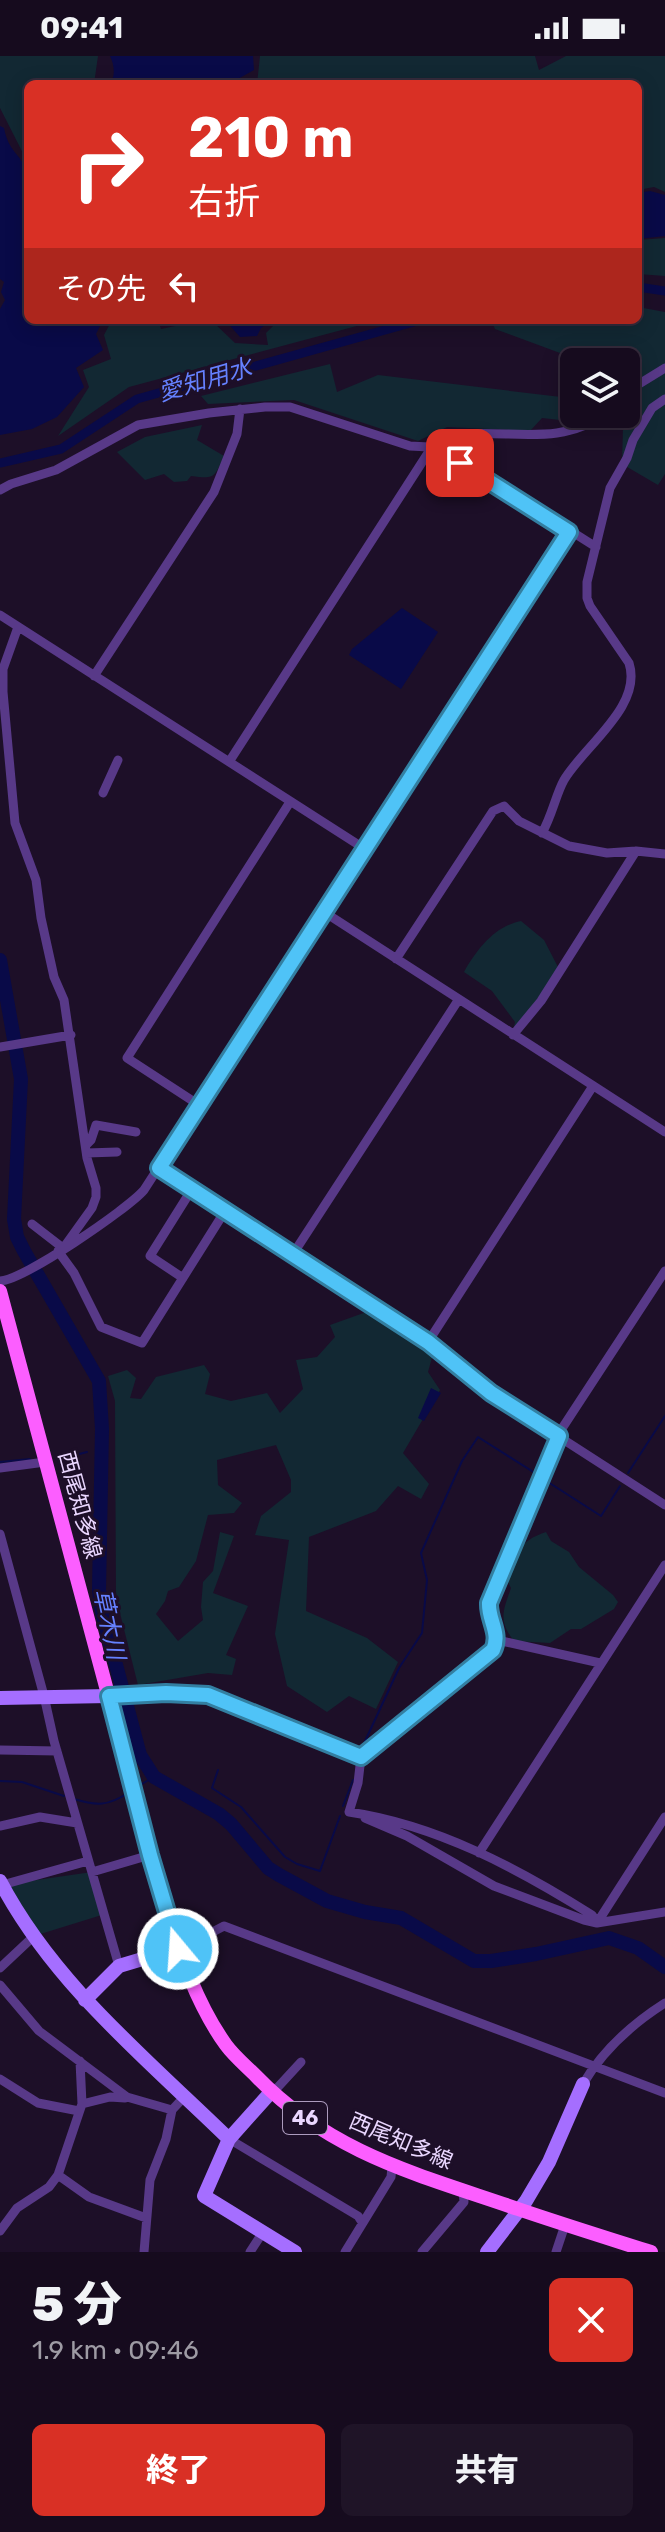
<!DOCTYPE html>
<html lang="ja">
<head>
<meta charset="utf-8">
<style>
	body { margin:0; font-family:Rubik,"Noto Sans JP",sans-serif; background:#1f1427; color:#f1f3f6; height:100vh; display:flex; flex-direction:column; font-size:30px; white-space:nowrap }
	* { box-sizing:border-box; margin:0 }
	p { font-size:26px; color:#9e9ba4 }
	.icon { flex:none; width:44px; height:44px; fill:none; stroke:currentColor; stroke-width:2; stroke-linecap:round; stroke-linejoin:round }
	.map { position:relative; height:2196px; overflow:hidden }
	.panel { display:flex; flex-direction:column; background:#160b1e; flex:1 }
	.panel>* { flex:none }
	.banner { position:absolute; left:24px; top:24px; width:618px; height:244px; border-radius:12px; box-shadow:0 4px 20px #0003,0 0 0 2px #352b3c; background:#d93025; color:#fff; overflow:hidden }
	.controls { position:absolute; left:560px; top:292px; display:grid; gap:16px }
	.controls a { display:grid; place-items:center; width:80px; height:80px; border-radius:12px; background:#160b1e; box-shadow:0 4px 20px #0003,0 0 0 2px #352b3c; font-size:40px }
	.pin { position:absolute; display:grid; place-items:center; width:68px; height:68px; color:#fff; margin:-34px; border-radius:16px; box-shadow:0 4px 12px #0006 }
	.me { position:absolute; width:88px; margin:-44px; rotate:342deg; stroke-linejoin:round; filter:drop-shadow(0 0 6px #0008) }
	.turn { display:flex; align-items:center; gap:28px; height:168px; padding:0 32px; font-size:36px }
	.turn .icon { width:104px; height:104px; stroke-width:2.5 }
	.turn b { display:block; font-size:56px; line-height:68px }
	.then { display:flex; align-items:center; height:76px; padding:0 32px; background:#0003; gap:16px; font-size:30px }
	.round { display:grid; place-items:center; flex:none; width:84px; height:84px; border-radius:12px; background:#1f1427 }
	.headline { display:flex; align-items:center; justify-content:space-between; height:136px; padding:0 32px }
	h1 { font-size:48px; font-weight:800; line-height:60px }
	.action { display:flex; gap:16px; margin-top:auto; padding:16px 32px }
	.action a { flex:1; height:92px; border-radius:12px; background:#d93025; color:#fff; font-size:32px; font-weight:800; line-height:92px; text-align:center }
	.action a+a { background:#1f1427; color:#f1f3f6 }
	.status { display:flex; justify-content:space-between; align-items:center; height:56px; padding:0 40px; background:#160b1e; direction:ltr }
	.status svg { height:22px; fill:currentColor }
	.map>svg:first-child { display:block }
</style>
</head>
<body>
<div class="status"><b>09:41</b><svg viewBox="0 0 49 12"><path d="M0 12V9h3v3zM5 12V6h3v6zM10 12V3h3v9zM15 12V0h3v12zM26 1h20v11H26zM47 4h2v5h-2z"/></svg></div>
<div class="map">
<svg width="665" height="2196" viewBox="0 0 665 2196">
	<rect width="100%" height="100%" fill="#1d0f28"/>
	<path fill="#122833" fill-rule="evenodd" d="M0,0H98L94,28H28V107L0,52Z
		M260,0H535L539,14L566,0H665V136L654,131L638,134V28H257Z
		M665,182V220L638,218V184Z
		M638,251L665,256V418L658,429L622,408L623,371L542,362L530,375L447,371L418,385L294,344L208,348L201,340L330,308L337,336L378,319L561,341L560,297L495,273L491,264H638ZM574,306H626V358H574Z
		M112,264H158L161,273L204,264L213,266L235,287L268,289L266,277L279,264H328L329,266L379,264L129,331L58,380L89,331L83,314L111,303L104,279Z
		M202,369L197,384L224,400C214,422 215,423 191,420L187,425L174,426L164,418L145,424L117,396L145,381Z
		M521,865L544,884L559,913L518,970L514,971L515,966L492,935L464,916C477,893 495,870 521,865Z
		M372,1254L433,1298L428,1316L440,1334L403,1397L429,1428L421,1443L398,1430L376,1455L309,1481L306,1555L367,1582L398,1606L376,1653L349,1640L327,1656L287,1630L275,1578L289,1484L255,1479L261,1460L291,1436V1424L276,1389L217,1404L218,1429L242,1447L234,1457L208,1459L196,1505L179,1531L168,1535L165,1545L156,1558L178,1585L203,1564L201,1551L203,1526L213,1515L220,1476L234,1480L213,1537L248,1550L226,1599L236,1603L232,1619L208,1617L138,1629L116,1541L115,1345L108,1320L127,1314L136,1322L130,1342L141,1343L156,1321L204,1309L210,1318L205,1338L231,1345L267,1337L280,1357L303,1333L296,1304L317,1301L335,1281L330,1269Z
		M546,1476L551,1485L569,1496L579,1511L613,1539L618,1546L614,1553L581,1573H571L550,1587L514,1585C498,1565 503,1555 511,1532L507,1524C517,1497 517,1486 546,1476Z
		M92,1816L105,1858L34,1880L2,1829Z"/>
	<path fill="#090a48" d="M110,0H253L254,14L236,24L235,28H110C116,20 114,8 110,0Z
		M0,70L4,72C9,97 19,95 28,117V264H103L96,278L103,294L76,312L84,331L57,361L32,373L0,379V253L5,244L1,236L4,226L0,223Z
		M650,135L665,139V180L638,183V137Z
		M225,264H272L261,272L257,280L240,281Z
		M402,552L438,576L401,633L349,599L352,593Z
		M431,1332L441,1337L424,1365L418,1362Z"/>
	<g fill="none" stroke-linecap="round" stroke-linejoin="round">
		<path stroke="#090a48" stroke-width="2" d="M60,1403L87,1396
			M0,1406L30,1403
			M628,1417L665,1360
			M548,1426L601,1460L620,1430
			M360,1696L399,1612L422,1577L427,1524L421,1497L462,1405L478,1381L535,1417
			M218,1714L212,1732L241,1751L285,1801L297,1808L320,1815L340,1760
			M0,1725L22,1726L64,1740
			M140,1729L154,1721
			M74,1743C97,1750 108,1750 128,1737
			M343,1750L353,1724"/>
		<path stroke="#090a48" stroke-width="9" d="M638,231L665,235
			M0,407L61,393L137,343L421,264"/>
		<path stroke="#090a48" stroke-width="14" d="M0,904L21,1023L14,1163L17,1181L24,1195L99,1325L102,1373L99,1534L102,1556L140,1699L154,1721L219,1758L231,1768L268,1812L279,1819L327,1845L365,1856L401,1862L474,1905H491L536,1898L609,1882L638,1892L665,1911"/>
		<path stroke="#583988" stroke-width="9" d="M626,336L665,312
			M435,389L596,491
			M0,434L11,428L56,414L138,369L209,357L265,351H290L410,390L429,391L451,381L463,378C510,374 563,390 604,358
			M0,559L365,793
			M18,571L3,613V636L15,767L36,824L41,862L54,921L64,944L87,1102L96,1132V1141L92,1152L64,1191
			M94,620L214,436L237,378L240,353
			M229,706L428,397L429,391
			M103,737L118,704
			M542,777C552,760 556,738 564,724C584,690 643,650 629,607L590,550L587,542V526L610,432L627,402L633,384L652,352L665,343
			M324,856L665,1076
			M396,903L493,755L504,750L519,765L569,790L607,797L636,795L665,798
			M513,979L541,945L636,795
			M0,991L71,979
			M199,1049L127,1002L290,746
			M86,1089L91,1084L96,1069L136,1076
			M87,1097L117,1096
			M159,1112L428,1286L491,1337L665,1449
			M32,1168L63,1192
			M58,1195L74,1217L101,1271L142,1287L225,1155
			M293,1198L459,943
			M183,1222L150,1200L192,1133
			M0,1225C22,1225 128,1153 144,1134L569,476
			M428,1286L593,1030
			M0,1412L45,1406
			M0,1478L44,1640L54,1685L119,1910
			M497,1584L600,1607
			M109,1640L166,1637L208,1639L361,1701
			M0,1694L57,1695
			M365,1762L407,1780L494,1830L584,1864L597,1867L665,1856
			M0,1770L40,1761L77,1767
			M479,1797L665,1509
			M92,1816L150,1799
			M2,1829L88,1805
			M597,1867L592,1859C517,1812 437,1769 349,1756L358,1727L361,1701L493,1594C501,1577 488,1564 489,1547L555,1388L561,1374L665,1215
			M597,1867L665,1761
			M186,1890L224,1870L665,2037
			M0,1912L34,1880
			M0,1929L39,1975L127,2041L172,2054
			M0,2023L38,2047L79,2055
			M583,2028C603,1994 632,1968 665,1947
			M271,2036L278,2031L301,2006
			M82,2048L110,2041L125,2042
			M229,2083L358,2160L362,2166
			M58,2119L89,2141L146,2162
			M0,2175L17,2152L49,2131L58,2119L82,2048L80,2005
			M144,2196L150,2124L166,2083L172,2054L185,2040
			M250,2196L263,2176
			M345,2196L391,2121L392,2111
			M422,2196L464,2146L463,2135
			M556,2196L565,2169"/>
		<path stroke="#a56eff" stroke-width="14" d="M0,1642L109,1640
			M0,1825C54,1928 147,2003 229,2083
			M85,1944L119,1910L186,1890
			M271,2036L229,2083L204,2140L295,2196
			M487,2196L526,2145L549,2106L583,2028"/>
		<path stroke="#fc5eff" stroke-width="14" d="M0,1235L165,1851C180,1898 197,1949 226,1989C234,2000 246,2010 256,2020C331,2098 420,2119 518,2153C562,2168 607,2182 651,2196"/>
	</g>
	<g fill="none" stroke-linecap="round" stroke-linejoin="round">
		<g stroke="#337fa1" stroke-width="20">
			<path id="route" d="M178,1893L150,1799L109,1640L166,1637L208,1639L361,1701L493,1594C501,1577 488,1564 489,1547L559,1380L491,1337L428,1286L159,1112L569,476L460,407"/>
		</g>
		<use href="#route" stroke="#4fc3f7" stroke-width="14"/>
	</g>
	<g text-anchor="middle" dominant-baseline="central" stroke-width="6" stroke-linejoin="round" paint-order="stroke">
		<rect fill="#1d0f28" stroke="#ac9bbe" stroke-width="2" x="283" y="2046" width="44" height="32" rx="6"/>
		<g font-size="20" font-weight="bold" fill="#ead7ff">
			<text x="305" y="2062">46</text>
		</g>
		<g font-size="22" fill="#ead7ff" stroke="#1d0f28">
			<text transform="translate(80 1449) rotate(75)">西尾知多線</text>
			<text transform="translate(401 2085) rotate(23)">西尾知多線</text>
		</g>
		<g font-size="24" font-style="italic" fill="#6581ff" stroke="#1d0f28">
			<text transform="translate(205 324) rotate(-16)">愛知用水</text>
			<text transform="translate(109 1568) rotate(78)">草木川</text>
		</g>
	</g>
</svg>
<div class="controls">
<a><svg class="icon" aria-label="layers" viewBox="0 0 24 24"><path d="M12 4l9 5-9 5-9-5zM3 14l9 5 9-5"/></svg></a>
</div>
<div class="pin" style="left:460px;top:407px;background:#d93025"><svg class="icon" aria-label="arrive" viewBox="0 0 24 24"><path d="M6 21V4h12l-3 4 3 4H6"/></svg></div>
<svg class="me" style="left:178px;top:1893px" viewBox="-20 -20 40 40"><circle r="17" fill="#4fc3f7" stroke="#fff" stroke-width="3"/><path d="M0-11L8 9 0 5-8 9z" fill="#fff"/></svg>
<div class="banner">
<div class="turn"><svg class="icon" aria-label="right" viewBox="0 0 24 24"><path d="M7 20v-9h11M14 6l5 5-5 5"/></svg><div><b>210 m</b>右折</div></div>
<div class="then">その先<svg class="icon" aria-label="left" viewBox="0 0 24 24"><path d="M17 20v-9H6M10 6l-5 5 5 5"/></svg></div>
</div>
</div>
<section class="panel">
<div class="headline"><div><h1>5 分</h1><p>1.9 km · 09:46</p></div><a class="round" style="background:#d93025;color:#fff"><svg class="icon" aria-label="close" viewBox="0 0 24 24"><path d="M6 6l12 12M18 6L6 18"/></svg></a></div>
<div class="action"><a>終了</a><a>共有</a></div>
</section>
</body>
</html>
